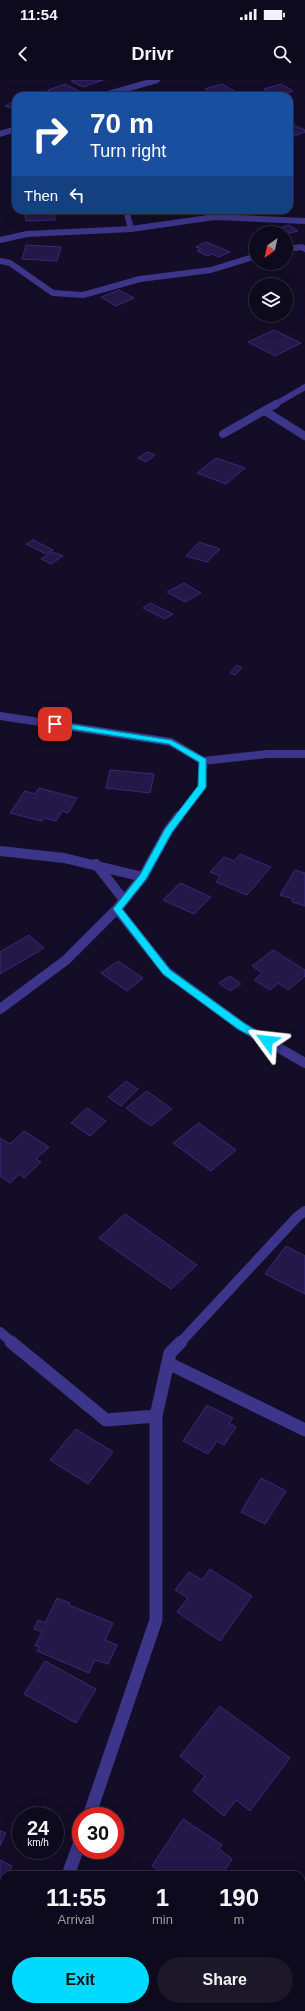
<!DOCTYPE html>
<html lang="en">
<head>
<meta charset="utf-8">
<style>
	body { margin:0; font-family:Helvetica,sans-serif; background:#1c182a; color:#f1f3f6; height:100vh; display:flex; flex-direction:column; font-size:15px; white-space:nowrap }
	* { box-sizing:border-box; margin:0 }
	p { font-size:13px; color:#9b9aa4 }
	.icon { flex:none; width:22px; height:22px; fill:none; stroke:currentColor; stroke-width:2; stroke-linecap:round; stroke-linejoin:round }
	.map { position:relative; flex:1; overflow:hidden }
	.side { position:absolute; left:0px; top:1791px; width:305px; height:140px; display:flex; flex-direction:column; background:#0e0a1d; border-radius:12px 12px 0 0; box-shadow:0 4px 16px #0002,0 0 0 1px #2e2b3b }
	.side>* { flex:none }
	.top-card { position:absolute; left:12px; top:12px; width:281px; height:122px; border-radius:12px; box-shadow:0 4px 16px #0002,0 0 0 1px #2e2b3b; background:#1a4fa0; color:#fff; overflow:hidden }
	.needle { width:26px; rotate:213deg }
	.controls { position:absolute; left:249px; top:146px; display:grid; gap:8px }
	.controls a { display:grid; place-items:center; width:44px; height:44px; border-radius:50%; background:#0e0a1d; box-shadow:0 4px 16px #0002,0 0 0 1px #2e2b3b; font-size:20px }
	.speed { position:absolute; left:12px; top:1727px; display:flex; gap:8px; font-size:20px; font-weight:700; text-align:center }
	.speed>* { display:grid; place-content:center; width:52px; height:52px; border-radius:50%; background:#0e0a1d; box-shadow:0 4px 16px #0002,0 0 0 1px #2e2b3b; line-height:1 }
	.speed small { font-size:10px; font-weight:400 }
	.speed .limit { border:6px solid #d22; background:#fff; color:#111 }
	.pin { position:absolute; display:grid; place-items:center; width:34px; height:34px; color:#fff; margin:-17px; border-radius:8px; box-shadow:0 2px 6px #0006 }
	.me { position:absolute; width:44px; margin:-22px; rotate:300deg; stroke-linejoin:round; filter:drop-shadow(0 0 3px #0008) }
	.turn { display:flex; align-items:center; gap:14px; height:84px; padding:0 12px; font-size:18px }
	.turn .icon { width:52px; height:52px; stroke-width:2.5 }
	.turn b { display:block; font-size:28px; line-height:34px }
	.then { display:flex; align-items:center; height:38px; padding:0 12px; background:#0003; gap:8px; font-size:15px }
	.eta { display:flex; justify-content:space-evenly; align-items:center; height:68px; text-align:center }
	.eta b { font-size:24px; font-weight:700; line-height:28px }
	.action { display:flex; gap:8px; margin-top:auto; padding:8px 12px }
	.action a { flex:1; height:46px; border-radius:24px; background:#00dafe; color:#111; font-size:16px; font-weight:700; line-height:46px; text-align:center }
	.action a+a { background:#1c182a; color:#f1f3f6 }
	.status { display:flex; justify-content:space-between; align-items:center; height:28px; padding:0 20px; background:#0e0a1d; direction:ltr }
	.status svg { height:11px; fill:currentColor }
	header { display:flex; justify-content:space-between; align-items:center; height:52px; padding:0 12px; background:#0e0a1d; font-size:18px; font-weight:700 }
	.map>svg:first-child { display:block }
</style>
</head>
<body>
<div class="status"><b>11:54</b><svg viewBox="0 0 49 12"><path d="M0 12V9h3v3zM5 12V6h3v6zM10 12V3h3v9zM15 12V0h3v12zM26 1h20v11H26zM47 4h2v5h-2z"/></svg></div>
<header><svg class="icon" aria-label="back" viewBox="0 0 24 24"><path d="M15 5l-7 7 7 7"/></svg>Drivr<svg class="icon" aria-label="search" viewBox="0 0 24 24"><circle cx="10" cy="10" r="6"/><path d="M15 15l6 6"/></svg></header>
<div class="map">
<svg width="305" height="1931" viewBox="0 0 305 1931">
	<rect width="100%" height="100%" fill="#130d27"/>
	<path fill="#241849" stroke="#3b2877" d="M74,0H103L83,7L71,1Z
		M65,4L89,16H59L48,10Z
		M222,4L236,12L218,16L205,9Z
		M281,4L293,11L276,16L264,9Z
		M43,11L50,15L38,16L34,13Z
		M16,20V30L5,26Z
		M289,43L305,50V52L289,58Z
		M24,130H54L55,140L26,141Z
		M289,145L298,151L286,154L262,153Z
		M206,162L230,172L219,177L212,174L208,176L197,171L201,169L196,167Z
		M26,165L61,167L57,181L22,179Z
		M119,210L134,218L116,226L101,217Z
		M274,250L301,263L275,276L248,262Z
		M147,372L155,375L146,382L138,378Z
		M216,378L245,388L226,404L197,393Z
		M33,460L53,470L46,474L26,464Z
		M199,462L220,469L207,482L186,476Z
		M53,472L63,476L51,484L41,479Z
		M184,503L201,513L185,522L167,512Z
		M150,523L173,534L165,539L143,528Z
		M237,585L242,588L235,595L230,593Z
		M110,690L154,694L150,713L106,708Z
		M39,708L77,718L68,733L62,731L56,741L44,738L42,741L10,733L25,711L35,714Z
		M240,774L271,787L247,815L216,802L220,796L210,792L224,777L234,781Z
		M295,790L305,793V826L292,822L293,819L280,815Z
		M180,803L211,817L194,834L163,820Z
		M29,855L44,868L0,894V872Z
		M273,870L305,890V896L288,910L278,903L270,910L254,900L262,893L252,886Z
		M118,881L143,898L127,911L101,893Z
		M230,896L241,904L230,911L219,903Z
		M126,1001L138,1009L121,1026L108,1017Z
		M147,1011L172,1029L151,1046L126,1028Z
		M87,1028L106,1041L90,1056L71,1043Z
		M199,1043L236,1070L211,1091L173,1063Z
		M24,1051L49,1067L36,1079L41,1082L24,1098L19,1094L10,1103L0,1096V1058L10,1064Z
		M125,1134L197,1185L171,1209L99,1158Z
		M286,1166L305,1176V1214L265,1194Z
		M207,1325L233,1338L229,1343L236,1347L224,1365L217,1361L208,1374L183,1361Z
		M76,1349L113,1372L88,1404L50,1380Z
		M261,1398L286,1411L265,1444L241,1432Z
		M210,1489L252,1516L220,1561L177,1532L188,1518L175,1510L189,1492L202,1500Z
		M57,1518L70,1523L69,1525L113,1543L105,1560L117,1565L108,1584L95,1580L89,1593L37,1571L39,1567L35,1566L42,1552L34,1549L38,1540L45,1543Z
		M45,1581L96,1609L76,1643L24,1614Z
		M220,1626L290,1678L250,1731L236,1720L224,1736L193,1711L205,1696L180,1676Z
		M183,1739L222,1765L219,1769L232,1779L222,1795H162L163,1793L152,1786Z
		M0,1751L6,1753L0,1766Z
		M0,1780L12,1786L8,1795H4V1804L0,1813Z"/>
	<g fill="none" stroke-linecap="round" stroke-linejoin="round">
		<path stroke="#3c3589" stroke-width="6" d="M101,16L157,0
			M0,54L16,49
			M126,130L131,149
			M0,160L27,154L131,149L215,137L305,141
			M286,169L302,167L305,169
			M0,181L10,183L53,213L83,215L140,199L211,190L256,176
			M274,325L305,307"/>
		<path stroke="#3c3589" stroke-width="8" d="M265,331L305,356
			M223,354L276,324
			M0,636L171,662L203,681L202,707L179,737
			M203,681L267,674H305"/>
		<path stroke="#3c3589" stroke-width="10" d="M179,736L168,751L143,797L117,829L167,892L241,946L305,983
			M0,771L64,778L143,797
			M96,784L124,820
			M0,929L66,880L117,829
			M0,1252L13,1263
			M180,1263L297,1137L305,1131"/>
		<path stroke="#3c3589" stroke-width="13" d="M11,1262L106,1340L156,1336
			M168,1283L305,1350
			M89,1736L156,1540V1336L170,1273L181,1262
			M68,1795L81,1759
			M282,1927L289,1931
			M19,1931L21,1927"/>
	</g>
	<path fill="#00dafe" stroke="#008ea5" d="M55,642L171,660L206,679V707L172,752L146,799L122,829L170,890L245,944L270,958V963H264L238,949L163,894L113,829L140,795L165,749L198,706L199,682L169,664L52,646V643Z"/>
</svg>
<div class="controls">
<a><svg class="needle" viewBox="-14 -14 28 28"><path d="M0-13l5 13h-10z" fill="#e53935"/><path d="M0 13l5-13h-10z" fill="#9b9aa4"/></svg></a>
<a><svg class="icon" aria-label="layers" viewBox="0 0 24 24"><path d="M12 4l9 5-9 5-9-5zM3 14l9 5 9-5"/></svg></a>
</div>
<div class="speed"><div>24<small>km/h</small></div><div class="limit">30</div></div>
<div class="pin" style="left:55px;top:644px;background:#d93025"><svg class="icon" aria-label="arrive" viewBox="0 0 24 24"><path d="M6 21V4h12l-3 4 3 4H6"/></svg></div>
<svg class="me" style="left:267px;top:961px" viewBox="-20 -20 40 40"><path d="M0-17L14 15 0 8-14 15z" fill="#00dafe" stroke="#fff" stroke-width="4"/></svg>
<div class="top-card">
<div class="turn"><svg class="icon" aria-label="right" viewBox="0 0 24 24"><path d="M7 20v-9h11M14 6l5 5-5 5"/></svg><div><b>70 m</b>Turn right</div></div>
<div class="then">Then<svg class="icon" aria-label="left" viewBox="0 0 24 24"><path d="M17 20v-9H6M10 6l-5 5 5 5"/></svg></div>
</div>
<section class="side">
<div class="eta">
<div><b>11:55</b><p>Arrival</p></div>
<div><b>1</b><p>min</p></div>
<div><b>190</b><p>m</p></div>
</div>
<div class="action"><a>Exit</a><a>Share</a></div>
</section>
</div>
</body>
</html>
